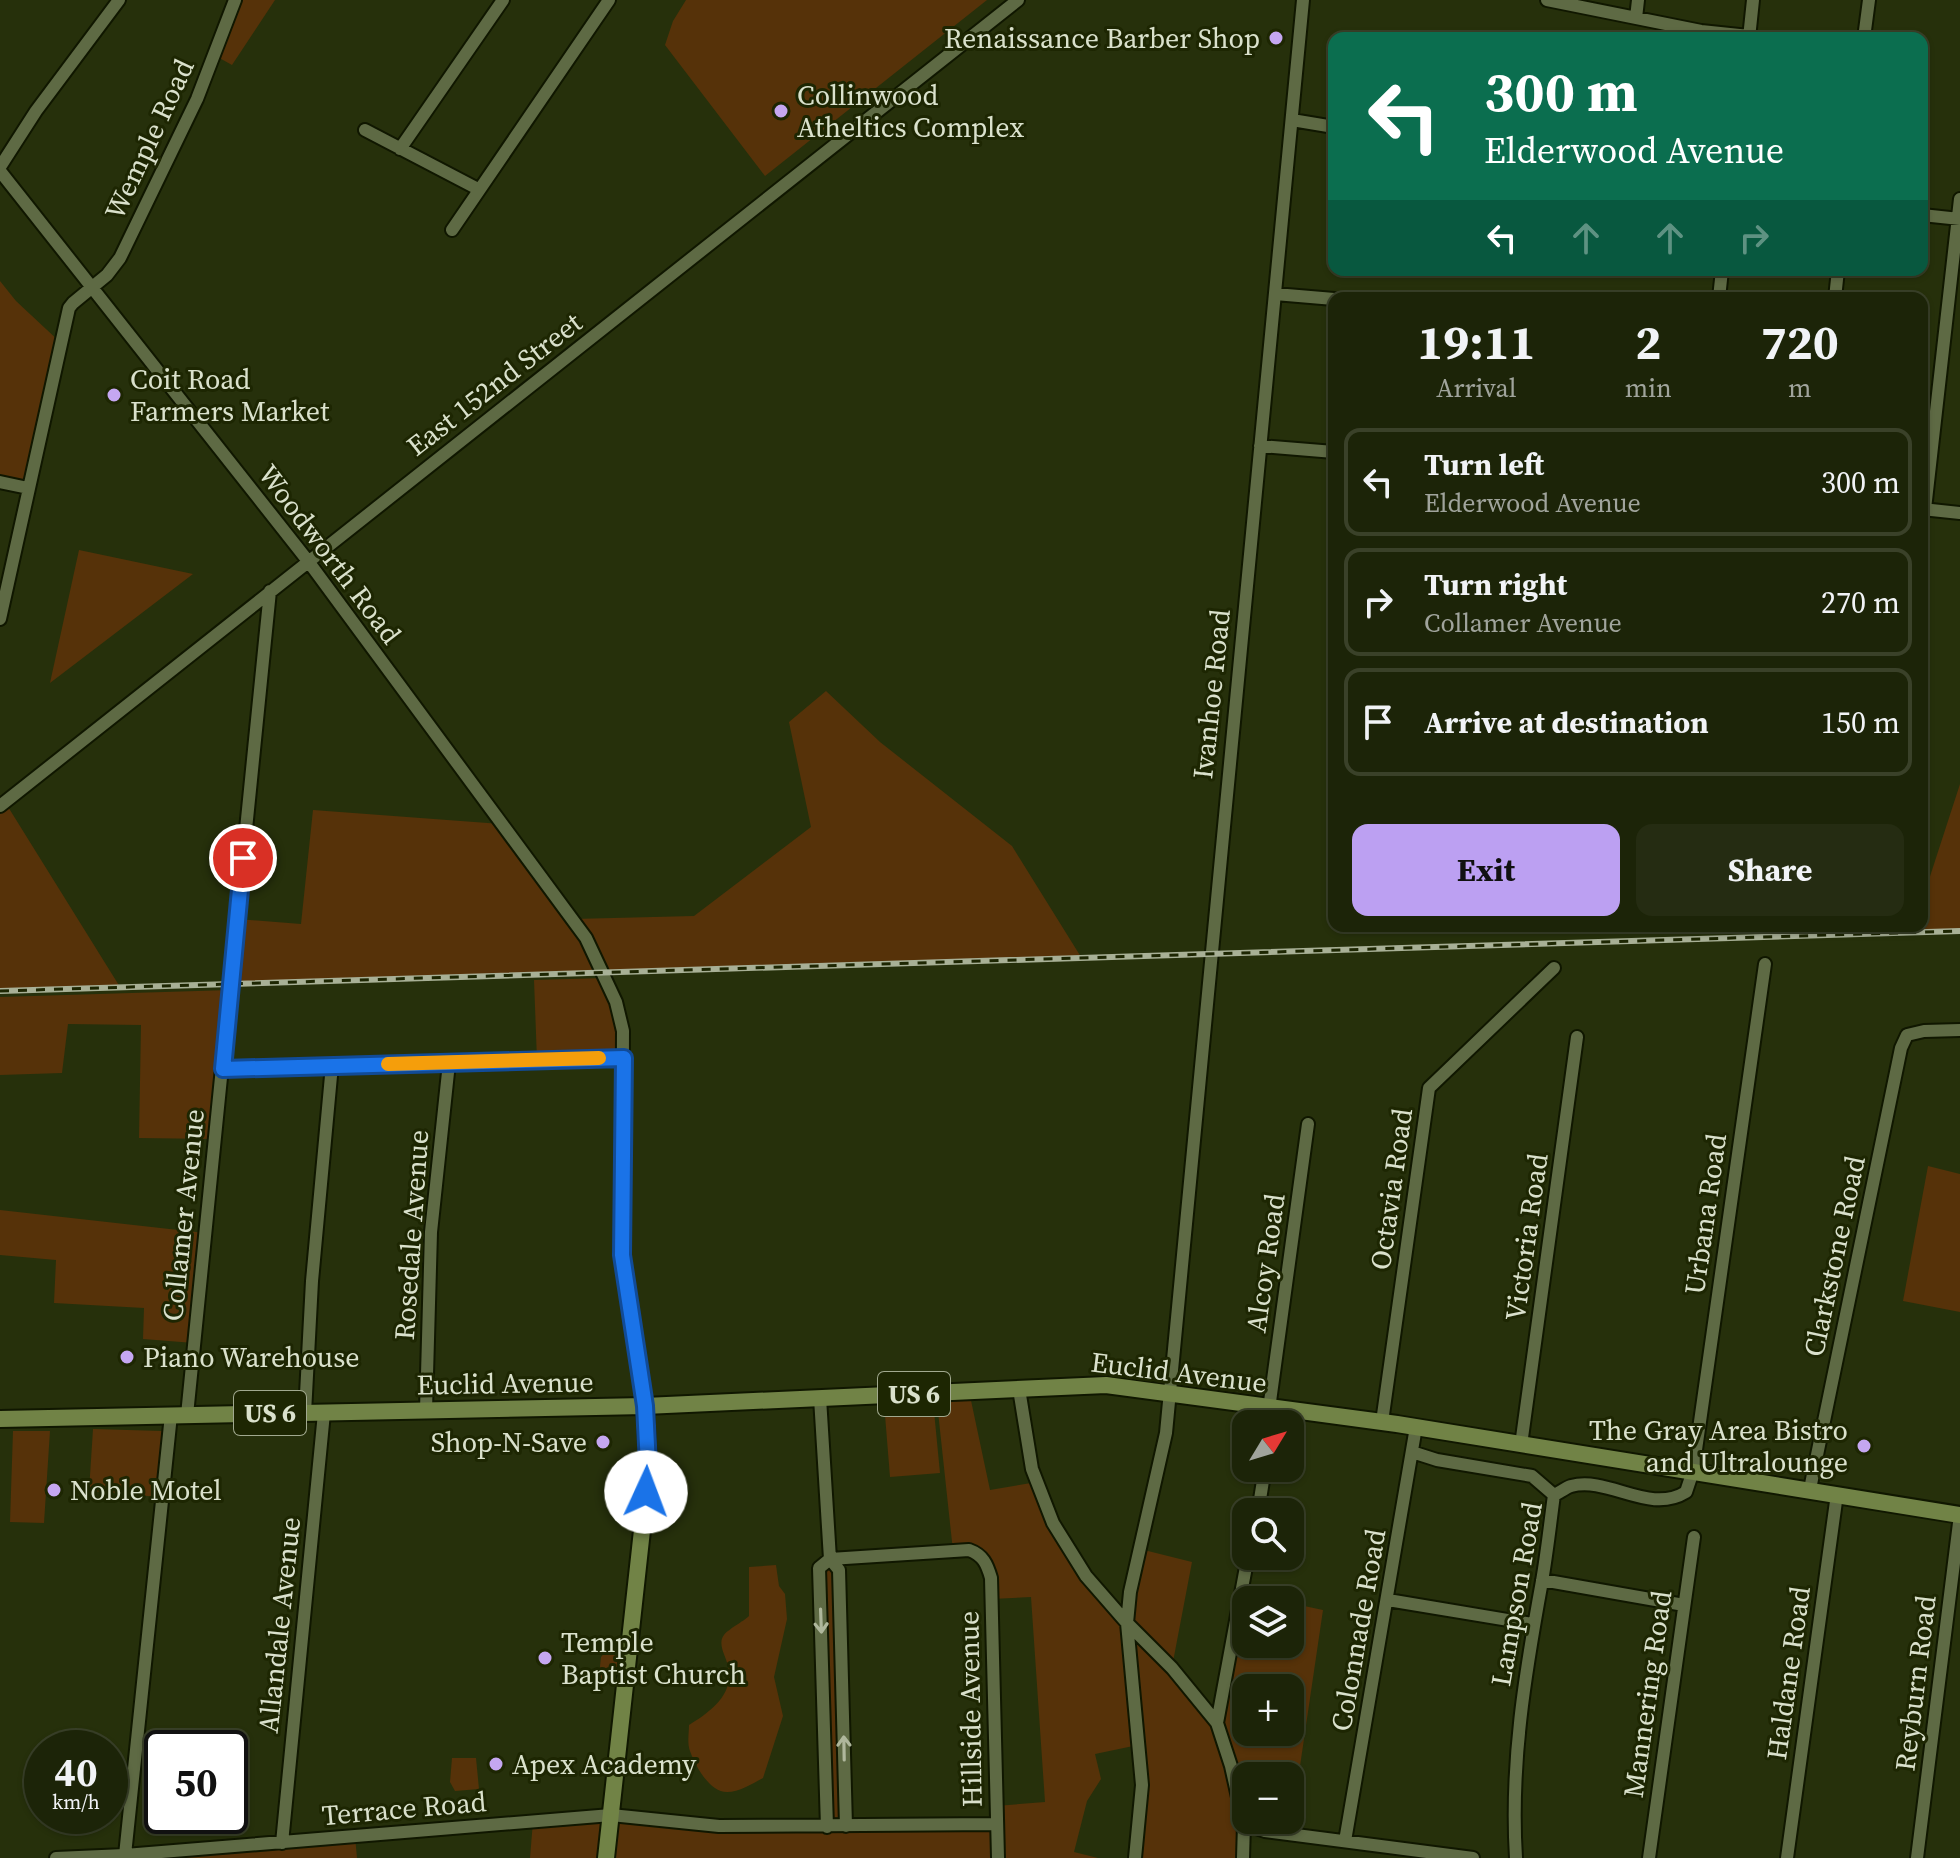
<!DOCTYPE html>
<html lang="en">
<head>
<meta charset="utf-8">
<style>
	body { margin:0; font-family:"Source Serif 4",serif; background:#252c12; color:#f1f3f6; height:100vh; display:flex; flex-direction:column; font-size:30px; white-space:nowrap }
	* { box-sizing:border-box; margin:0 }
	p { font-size:26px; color:#a0a49c }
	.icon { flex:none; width:44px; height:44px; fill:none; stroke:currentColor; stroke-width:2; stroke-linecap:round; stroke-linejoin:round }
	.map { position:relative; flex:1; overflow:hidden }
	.details { position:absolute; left:1328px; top:292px; width:600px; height:640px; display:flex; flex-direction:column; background:#1c2408; border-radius:16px; box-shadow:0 2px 6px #0004,0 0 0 2px #3a4129 }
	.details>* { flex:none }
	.guide { position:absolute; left:1328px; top:32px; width:600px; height:244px; border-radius:16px; box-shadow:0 2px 6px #0004,0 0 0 2px #3a4129; background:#0b6e4f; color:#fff; overflow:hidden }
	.needle { width:52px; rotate:52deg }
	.controls { position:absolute; left:1232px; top:1410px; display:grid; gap:16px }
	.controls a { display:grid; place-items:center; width:72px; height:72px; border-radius:16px; background:#1c2408; box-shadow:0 2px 6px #0004,0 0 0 2px #3a4129; font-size:40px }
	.speed { position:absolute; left:24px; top:1730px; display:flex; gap:16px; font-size:40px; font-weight:700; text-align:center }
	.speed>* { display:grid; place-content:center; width:104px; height:104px; border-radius:50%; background:#1c2408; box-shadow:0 2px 6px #0004,0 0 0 2px #3a4129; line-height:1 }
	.speed small { font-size:20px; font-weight:400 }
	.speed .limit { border:4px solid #111; border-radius:12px; background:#fff; color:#111 }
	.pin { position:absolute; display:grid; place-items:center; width:68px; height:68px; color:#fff; margin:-34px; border:4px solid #fff; border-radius:50%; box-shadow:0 2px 8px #0007 }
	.me { position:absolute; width:88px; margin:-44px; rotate:2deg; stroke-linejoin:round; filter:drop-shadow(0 0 6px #0008) }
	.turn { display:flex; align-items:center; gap:28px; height:168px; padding:0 24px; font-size:36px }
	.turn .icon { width:104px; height:104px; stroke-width:2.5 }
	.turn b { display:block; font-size:56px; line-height:68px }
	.lanes { display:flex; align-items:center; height:76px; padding:0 24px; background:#0003; justify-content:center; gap:40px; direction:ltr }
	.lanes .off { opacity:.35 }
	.eta { display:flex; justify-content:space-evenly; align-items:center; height:136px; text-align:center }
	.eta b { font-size:48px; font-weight:700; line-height:56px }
	.button { display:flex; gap:16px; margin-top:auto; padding:16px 24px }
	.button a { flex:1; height:92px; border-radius:16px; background:#bca0f2; color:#111; font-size:32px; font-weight:700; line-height:92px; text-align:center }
	.button a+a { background:#252c12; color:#f1f3f6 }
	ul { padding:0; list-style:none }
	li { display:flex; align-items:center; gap:24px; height:108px; margin:0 16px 12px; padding:0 8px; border:4px solid #3a4129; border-radius:16px }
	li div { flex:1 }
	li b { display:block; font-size:30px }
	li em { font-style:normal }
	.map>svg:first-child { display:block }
</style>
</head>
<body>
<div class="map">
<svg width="1960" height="1858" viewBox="0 0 1960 1858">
	<rect width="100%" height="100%" fill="#26300b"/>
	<path fill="#563209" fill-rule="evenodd" d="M235,0H275L232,65L214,55Z
		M686,0H987L765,176L665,45L673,21Z
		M0,281L16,301L61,343L28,488L0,482Z
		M79,550L193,574L50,683Z
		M826,691L880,742L1012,846L1081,957L231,982L237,919L301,924L313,810L501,824L573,919L694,916L811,827L789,722Z
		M1960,784V931L1912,932L1914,926H1922V901Z
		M5,802L120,987L0,991V806Z
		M606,978L624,1058L537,1060L534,980Z
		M230,990L215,1139L139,1138L141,1025L68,1024L62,1073L0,1075V997Z
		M1928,1166L1960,1174V1312L1903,1301Z
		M0,1210L205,1233L194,1343L143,1339L144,1308L54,1303L56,1260L0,1255Z
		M969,1391L990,1490L1037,1482L1053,1523L1127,1622L1140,1549L1192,1562L1172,1667L1216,1722L1240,1592L1277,1600H1246V1644H1290V1603L1323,1610L1290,1834L1245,1824L1243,1858H1134L1138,1745L1095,1754L1101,1779L1087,1801L1074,1852L1098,1858H530L533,1821L611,1815L827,1826L819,1568L830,1559L839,1570L846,1826L996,1824V1806L1045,1802L1031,1597L991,1599L984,1560L953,1551L936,1393ZM1246,1688H1290V1732H1246ZM1246,1776H1290V1820H1246Z
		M934,1411L940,1473L890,1477L885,1415Z
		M93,1429L162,1431L159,1497L89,1491Z
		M13,1431H50L44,1523L10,1522Z
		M776,1565L779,1586L785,1594L787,1619L774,1677L783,1716L763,1778C752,1784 739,1792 727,1792C709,1792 695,1765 690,1751C687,1743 689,1733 689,1725C710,1712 735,1694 728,1666C726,1656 717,1644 724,1635C727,1630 744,1621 749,1616V1567Z
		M607,1650L620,1654L617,1682H604L599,1676L601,1657Z
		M452,1758H476L479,1789L455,1791L450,1782Z
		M355,1836L357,1858H56Z"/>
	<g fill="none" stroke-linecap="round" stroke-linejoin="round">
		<g stroke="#101700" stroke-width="16">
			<path id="minor" d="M1547,0L1701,31L1749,36
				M1636,18L1638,0
				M1749,38L1753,0
				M1864,38L1869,0
				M1292,120L1334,127
				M365,130L478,189
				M400,149L503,0
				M0,167L36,111L119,0
				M0,171L308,561L586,938L616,1002L623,1031L622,1255L645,1406
				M1922,215L1960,219
				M452,230L609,0
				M1275,294L1334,299
				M1719,298L1722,270
				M1835,298L1838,270
				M1260,446L1334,452
				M0,482L28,488
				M1922,509L1960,513
				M1925,509L1960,199
				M0,619L69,308L73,303L107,275L120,258L197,99L235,0
				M0,806L1018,0
				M223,1069L624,1058
				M1019,1389L1032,1469L1053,1523L1086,1576L1127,1623L1172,1668L1217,1723L1231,1766L1244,1824L1243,1858
				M820,1398L830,1559L969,1550C983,1555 987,1564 991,1578L998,1858
				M1269,1409L1308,1124
				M426,1410L431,1232L449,1063
				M305,1413L312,1281L332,1065
				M187,1415L270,591
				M1382,1422L1429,1088L1554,968
				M1272,1424L1274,1409
				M1521,1445L1577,1037
				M1412,1452L1437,1460L1532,1476L1554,1495
				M1810,1489L1901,1048L1907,1035L1924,1031L1960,1030
				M1258,1512L1265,1468
				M1542,1580L1684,1605
				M1388,1600L1532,1624
				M1217,1723L1248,1556
				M1244,1824L1265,1831L1473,1858
				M827,1827L819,1568L830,1559L839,1570L846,1826
				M1345,1841L1416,1427
				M282,1843L324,1413
				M125,1855L171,1415
				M56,1858L125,1855L611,1815L719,1826L997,1824
				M1135,1858L1142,1785L1127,1623L1130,1592L1166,1433L1303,0
				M1516,1858C1510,1764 1525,1674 1542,1581C1547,1553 1550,1524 1554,1495C1559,1493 1565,1488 1571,1486C1609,1476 1649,1515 1686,1492L1693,1471L1765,964
				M1649,1858L1694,1537
				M1787,1858L1837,1494
				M1917,1858L1960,1515"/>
		</g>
		<g stroke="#101700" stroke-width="20">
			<path id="major" d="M0,1419L645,1406L1106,1385L1397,1424L1960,1515
				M606,1858L645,1503L648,1465L645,1406"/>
		</g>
		<use href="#minor" stroke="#5e6a44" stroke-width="12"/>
		<use href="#major" stroke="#718346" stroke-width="16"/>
		<g stroke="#a8b096" stroke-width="6">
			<path id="rail" d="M0,991L1960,931"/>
		</g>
		<use href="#rail" stroke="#1d2602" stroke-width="3" stroke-dasharray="9" stroke-linecap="butt"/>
	</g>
	<defs><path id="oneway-shaft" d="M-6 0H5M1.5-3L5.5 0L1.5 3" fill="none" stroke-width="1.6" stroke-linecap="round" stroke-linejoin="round" transform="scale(2)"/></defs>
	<g stroke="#afb79c">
		<use href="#oneway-shaft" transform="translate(821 1621) rotate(88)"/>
		<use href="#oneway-shaft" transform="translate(844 1748) rotate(-91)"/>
	</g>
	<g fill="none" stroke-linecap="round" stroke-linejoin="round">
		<g stroke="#114b97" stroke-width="20">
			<path id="route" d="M243,858L223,1069L624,1058L622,1255L645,1406L648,1465L646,1492"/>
		</g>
		<use href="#route" stroke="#1a73e8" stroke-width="14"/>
		<path stroke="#f59e0b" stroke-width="14" d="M388,1064L599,1058"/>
	</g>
	<g fill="#c5a7f1" stroke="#1d2602" stroke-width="3">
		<circle cx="1276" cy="38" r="8"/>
		<circle cx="781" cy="111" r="8"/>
		<circle cx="114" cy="395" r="8"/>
		<circle cx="127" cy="1357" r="8"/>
		<circle cx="603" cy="1442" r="8"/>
		<circle cx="1864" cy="1446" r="8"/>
		<circle cx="54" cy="1490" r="8"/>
		<circle cx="545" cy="1658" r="8"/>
		<circle cx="496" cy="1764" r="8"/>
	</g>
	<g text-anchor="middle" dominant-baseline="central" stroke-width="6" stroke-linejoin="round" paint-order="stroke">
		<g fill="#1d2602" stroke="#a1a98f" stroke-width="2">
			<rect x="878" y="1372" width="72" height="44" rx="6"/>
			<rect x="234" y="1391" width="72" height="44" rx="6"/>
		</g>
		<g font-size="26" font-weight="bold" fill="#dae1cc">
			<text x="914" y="1394">US 6</text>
			<text x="270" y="1413">US 6</text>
		</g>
		<g font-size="28" fill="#dae1cc" stroke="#1d2602" text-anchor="start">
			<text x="1260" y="38" text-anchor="end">Renaissance Barber Shop</text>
			<text x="797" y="95">Collinwood<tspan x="797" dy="32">Atheltics Complex</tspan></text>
			<text x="130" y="379">Coit Road<tspan x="130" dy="32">Farmers Market</tspan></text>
			<text x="143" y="1357">Piano Warehouse</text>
			<text x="1848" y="1430" text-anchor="end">The Gray Area Bistro<tspan x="1848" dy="32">and Ultralounge</tspan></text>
			<text x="587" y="1442" text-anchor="end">Shop-N-Save</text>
			<text x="70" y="1490">Noble Motel</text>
			<text x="561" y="1642">Temple<tspan x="561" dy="32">Baptist Church</tspan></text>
			<text x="512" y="1764">Apex Academy</text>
		</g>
		<g font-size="28" fill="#dae1cc" stroke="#1d2602">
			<text transform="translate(149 139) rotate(-65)">Wemple Road</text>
			<text transform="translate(494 384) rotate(-38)">East 152nd Street</text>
			<text transform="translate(330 554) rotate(53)">Woodworth Road</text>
			<text transform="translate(1211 694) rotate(-84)">Ivanhoe Road</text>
			<text transform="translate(1391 1189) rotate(-82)">Octavia Road</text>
			<text transform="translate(1705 1214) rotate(-82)">Urbana Road</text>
			<text transform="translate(183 1215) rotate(-84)">Collamer Avenue</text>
			<text transform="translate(411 1235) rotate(-86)">Rosedale Avenue</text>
			<text transform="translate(1526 1237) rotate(-82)">Victoria Road</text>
			<text transform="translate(1834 1256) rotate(-78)">Clarkstone Road</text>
			<text transform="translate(1265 1263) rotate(-82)">Alcoy Road</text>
			<text transform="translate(1179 1372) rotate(7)">Euclid Avenue</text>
			<text transform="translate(505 1383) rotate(-1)">Euclid Avenue</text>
			<text transform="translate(1516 1594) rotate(-80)">Lampson Road</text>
			<text transform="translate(279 1625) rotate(-84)">Allandale Avenue</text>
			<text transform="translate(1358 1630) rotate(-80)">Colonnade Road</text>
			<text transform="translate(1788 1673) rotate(-82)">Haldane Road</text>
			<text transform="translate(1915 1683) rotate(-83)">Reyburn Road</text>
			<text transform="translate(1647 1694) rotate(-82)">Mannering Road</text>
			<text transform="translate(970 1709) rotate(-91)">Hillside Avenue</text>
			<text transform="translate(404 1808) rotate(-5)">Terrace Road</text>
		</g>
	</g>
</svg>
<div class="controls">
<a><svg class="needle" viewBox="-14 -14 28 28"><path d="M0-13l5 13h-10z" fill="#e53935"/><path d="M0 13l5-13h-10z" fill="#a0a49c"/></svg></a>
<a><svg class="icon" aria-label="search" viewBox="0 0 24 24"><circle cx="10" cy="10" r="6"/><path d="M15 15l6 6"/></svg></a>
<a><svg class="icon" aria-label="layers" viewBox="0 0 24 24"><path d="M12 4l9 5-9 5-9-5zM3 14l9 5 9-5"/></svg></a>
<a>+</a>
<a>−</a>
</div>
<div class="speed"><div>40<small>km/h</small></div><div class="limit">50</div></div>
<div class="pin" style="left:243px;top:858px;background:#d93025"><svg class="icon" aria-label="arrive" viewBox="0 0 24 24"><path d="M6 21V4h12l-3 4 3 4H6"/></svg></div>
<svg class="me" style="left:646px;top:1492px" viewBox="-20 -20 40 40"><circle r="19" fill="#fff"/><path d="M0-13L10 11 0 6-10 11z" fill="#1a73e8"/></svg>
<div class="guide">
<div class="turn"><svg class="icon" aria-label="left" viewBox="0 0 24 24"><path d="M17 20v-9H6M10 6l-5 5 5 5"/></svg><div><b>300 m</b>Elderwood Avenue</div></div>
<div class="lanes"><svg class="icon" aria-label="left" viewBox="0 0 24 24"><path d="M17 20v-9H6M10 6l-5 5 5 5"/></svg><svg class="icon off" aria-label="ahead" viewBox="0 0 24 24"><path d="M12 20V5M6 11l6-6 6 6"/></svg><svg class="icon off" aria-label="ahead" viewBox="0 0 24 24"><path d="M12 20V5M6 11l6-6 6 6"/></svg><svg class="icon off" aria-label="right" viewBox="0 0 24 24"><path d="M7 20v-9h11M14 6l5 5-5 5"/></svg></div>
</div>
<section class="details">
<div class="eta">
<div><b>19:11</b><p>Arrival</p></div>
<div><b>2</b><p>min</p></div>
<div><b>720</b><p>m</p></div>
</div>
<ul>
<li><svg class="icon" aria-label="left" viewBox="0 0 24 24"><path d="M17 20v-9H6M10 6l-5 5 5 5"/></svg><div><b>Turn left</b><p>Elderwood Avenue</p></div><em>300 m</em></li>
<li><svg class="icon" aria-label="right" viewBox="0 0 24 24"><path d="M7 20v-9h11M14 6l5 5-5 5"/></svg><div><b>Turn right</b><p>Collamer Avenue</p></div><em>270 m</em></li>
<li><svg class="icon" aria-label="arrive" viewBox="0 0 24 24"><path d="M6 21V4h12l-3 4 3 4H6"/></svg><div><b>Arrive at destination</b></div><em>150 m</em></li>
</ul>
<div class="button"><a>Exit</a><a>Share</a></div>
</section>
</div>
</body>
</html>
